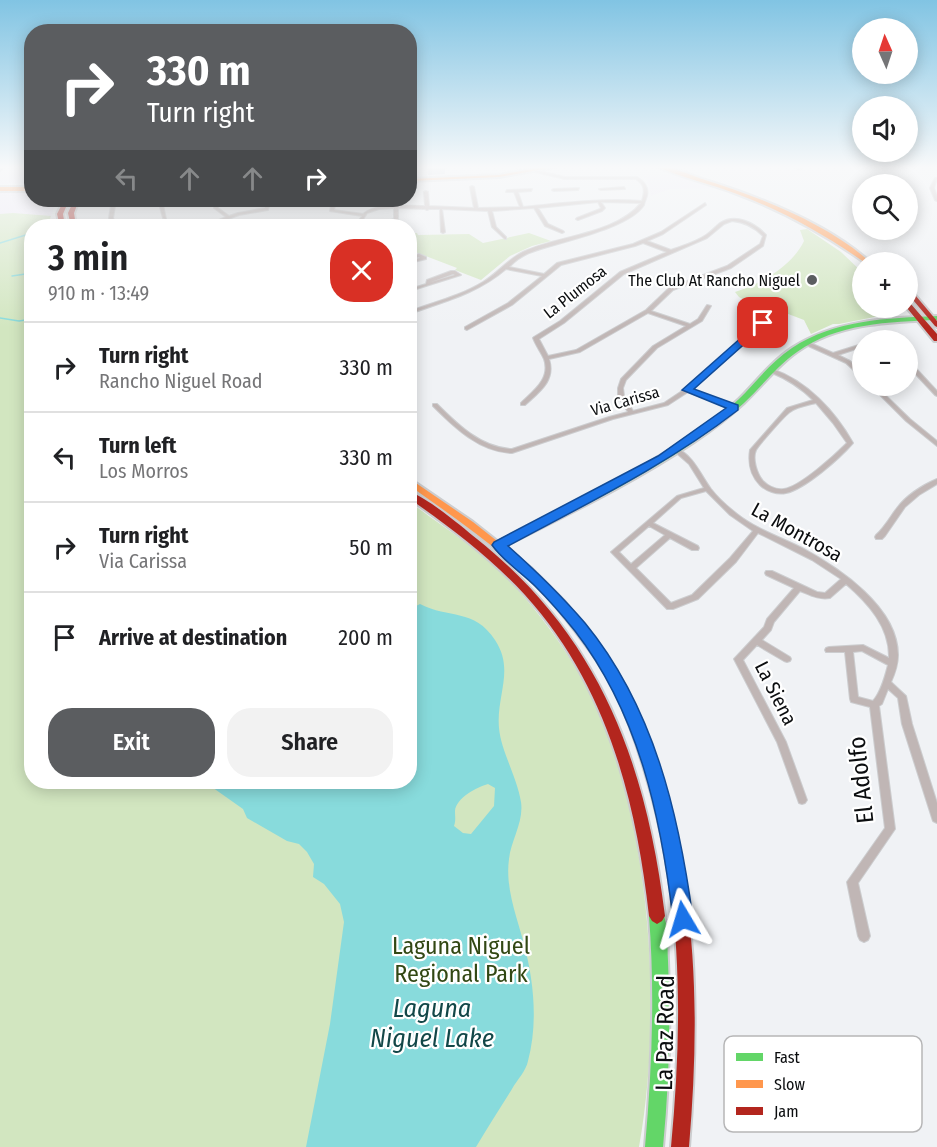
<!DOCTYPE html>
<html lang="en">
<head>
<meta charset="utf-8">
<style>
	body { margin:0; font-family:"Fira Sans Condensed",sans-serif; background:#f2f2f2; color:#202124; height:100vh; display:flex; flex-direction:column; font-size:22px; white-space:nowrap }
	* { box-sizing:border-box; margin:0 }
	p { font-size:20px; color:#757577 }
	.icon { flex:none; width:33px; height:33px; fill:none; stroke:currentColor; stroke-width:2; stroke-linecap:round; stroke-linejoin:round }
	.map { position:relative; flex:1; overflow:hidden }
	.panel { position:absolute; left:24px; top:219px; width:393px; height:570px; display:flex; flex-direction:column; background:#fff; border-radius:24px; box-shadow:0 3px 15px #0003 }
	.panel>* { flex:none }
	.top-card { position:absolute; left:24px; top:24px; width:393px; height:183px; border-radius:24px; box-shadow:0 3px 15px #0003; background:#5b5d60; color:#fff; overflow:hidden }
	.needle { width:39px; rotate:357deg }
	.tools { position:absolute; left:852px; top:18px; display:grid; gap:12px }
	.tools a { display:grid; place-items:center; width:66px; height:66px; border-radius:50%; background:#fff; box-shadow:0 3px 15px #0003; font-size:30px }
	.pin { position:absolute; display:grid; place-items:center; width:51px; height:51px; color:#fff; margin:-26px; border-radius:12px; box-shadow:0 3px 9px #0006 }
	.me { position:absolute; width:66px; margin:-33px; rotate:353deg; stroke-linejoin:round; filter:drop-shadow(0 0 4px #0008) }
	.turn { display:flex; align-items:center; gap:21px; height:126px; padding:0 24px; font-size:27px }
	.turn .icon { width:78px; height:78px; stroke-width:2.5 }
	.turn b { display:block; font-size:42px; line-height:51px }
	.lanes { display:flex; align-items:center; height:57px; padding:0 24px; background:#0003; justify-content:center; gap:30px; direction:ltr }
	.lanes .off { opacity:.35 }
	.round { display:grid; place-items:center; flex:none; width:63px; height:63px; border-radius:24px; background:#f2f2f2 }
	.summary { display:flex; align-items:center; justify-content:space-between; height:102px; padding:0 24px }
	h1 { font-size:36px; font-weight:600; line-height:45px }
	.button { display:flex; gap:12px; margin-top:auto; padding:12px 24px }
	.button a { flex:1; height:69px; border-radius:24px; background:#5b5d60; color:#fff; font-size:24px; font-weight:600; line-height:69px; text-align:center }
	.button a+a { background:#f2f2f2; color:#202124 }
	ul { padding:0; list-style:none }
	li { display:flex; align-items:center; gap:18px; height:90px; padding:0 24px; border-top:2px solid #e0e0e0 }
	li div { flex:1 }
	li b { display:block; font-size:22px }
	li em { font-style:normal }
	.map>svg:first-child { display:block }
</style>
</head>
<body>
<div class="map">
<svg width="937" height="1147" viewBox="0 0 937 1147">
	<rect width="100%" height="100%" fill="#f0f2f5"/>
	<path fill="#eee9f6" d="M0,167H31V183L0,184Z
		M678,175L700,181L721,188L670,189L651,196L647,179L642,176Z
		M31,191L32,200H57L51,216L0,214V192Z"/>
	<path fill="#d2e6c0" d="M13,213L51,216L49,222L52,226H32V782H410V502C447,530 487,554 518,590C559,636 596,693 615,753C652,873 661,1024 639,1147H0V214Z
		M807,229L841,252L862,272V308H894L895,313L839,324H833L811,334L804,320L762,304L754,305L739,297L735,292C761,284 792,266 804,241L800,230Z
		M410,233H417L418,235L469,234L483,243L529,233L551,241L532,246L510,256L481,280L455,270L457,268L410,250Z"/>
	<path fill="#88dbdc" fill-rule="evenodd" d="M410,604L414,607L420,604C449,619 474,608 495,640C515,670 496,695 499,728C501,751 517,777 521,802C524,822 511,840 509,859C505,888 517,917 524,944C534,982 538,1023 528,1061C526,1071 517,1080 512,1089C500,1108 488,1127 476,1147H306L330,1024L344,922L340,904L324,884L313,877L314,864L307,852L299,844L287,841L247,818L243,809L209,785L208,782H410ZM488,784L495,788L494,806L471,834L463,833L454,826C456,820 455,817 455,811C456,798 477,787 488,784Z"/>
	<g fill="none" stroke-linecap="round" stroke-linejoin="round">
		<path stroke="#88dbdc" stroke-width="1.5" d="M46,226L50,225
			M0,243L32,233
			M12,276L32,273
			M0,318L19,321L32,319"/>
		<g stroke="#cccdcf" stroke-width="2">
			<path id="street" d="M797,167H800L801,169L798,170Z
				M535,170L565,177H637C644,181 649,187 647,196C647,196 644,204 644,205C629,229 559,242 532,252C523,255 516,260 509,267L544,274L557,263L633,244L661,232L705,203L706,205L663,234L647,241L671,250C682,246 696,242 706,235C711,232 715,227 720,223C736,213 755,223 766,235L763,246L731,268L673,290L651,311L690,324L698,319L707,305L711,306L702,321L657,348L626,380L623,388L624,396L633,411L664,403L685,389L761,322H765V324L691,390L736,407V409H732L688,392L668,405L613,419L512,453C480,452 455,428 433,406V404H437C457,424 481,448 512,449L609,417L628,412L618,396V388L621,379L653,346L686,326L648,313L580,352L549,359C556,381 539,392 525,405H521V403C533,391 551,379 544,359C541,352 536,346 533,338L534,337L560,321L620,272L667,252L643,243L635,246L561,265L512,305L467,330L465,329V327L508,303L542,276L506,269C478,293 446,301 412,313H410V311C434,302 460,296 483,282C498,273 507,260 523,252C558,235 615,235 641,203L601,202L605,208L602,211L578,220L576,219L577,218L600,209L601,208L598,202L538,208L548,224L563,231L564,232L562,233L545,226L534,208L492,211L496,227L506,237V239H505L492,227L488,211L442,209L445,232L443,233L441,232L440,209H429L427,210L425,209L398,208V226H394V222L390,223L389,226H385L387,221L394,219V208L379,209L367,213L359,226H355L362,216L330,211L332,200H336L334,210L363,214C376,202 408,206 425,206L424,192L426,191L428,192L429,206L474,208L470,187L472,186L474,187L478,208L520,207L514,192H506L507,190L532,189L531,191L518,192L523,207C562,203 602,198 642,201C645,191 645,185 636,179H565L535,172ZM732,221C745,222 754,227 763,236L760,244L727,266L669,288L646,310L576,350L548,356L539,339L564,323L624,274L707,238L724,224Z
				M935,178H937L934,188L937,196V201L935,200L930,188Z
				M624,187L625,189L601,190L599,189Z
				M579,188L578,190L554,191L552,190L554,189Z
				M112,200H116L113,218L117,226H113L109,218Z
				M158,200H162L166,219L163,218Z
				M214,200H218V208L229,216L238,213L265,208L267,200H271L268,210L239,215L210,226H206L207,225L226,217L214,208Z
				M299,222L324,225L326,226H318L299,224H298L303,226H295L290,225Z
				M419,254L426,257V259L410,263V261L420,258L419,257L410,259V257Z
				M451,271H455L461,275L410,291V289L426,284L427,280ZM453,274L455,275L431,282Z
				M804,342H808L833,353L862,344V347L838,355L850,361L862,373V377L860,376L846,363L804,344Z
				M908,361L910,362L937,391V396L935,395L908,366Z
				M772,369C807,381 835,411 853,443C840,458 805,489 786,493C777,495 766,491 760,485C750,475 748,463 750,450L787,408L813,400C800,387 787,379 770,372V370ZM816,403L833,423L847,443C835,455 800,487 784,489C776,490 768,486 763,481C757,474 752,459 756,450C758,446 785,415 790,412C796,407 808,405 816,403Z
				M871,386H876L910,419L937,441V446L906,421Z
				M676,448C694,456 700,474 711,489C718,498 728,507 737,514C756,529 780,537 802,548C839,568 898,607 898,655C898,665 895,673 891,682L906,696L912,724L937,803V823L933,821L932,818L902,724L898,698L888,689L882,704L879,706L895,829L858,883L870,936L868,940L864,942L860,940L858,936L847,882L885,828L870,707L851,702L850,699L845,652H826L825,650L826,648L829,647L863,645L889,658C890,627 868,603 846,584L830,598C819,600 810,595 800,591L774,622L771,630L762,640L790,657L791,659L790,661L787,662L784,661L757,645L743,660L786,742L807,800L805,803L802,804L799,803L777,742L734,659L764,627L767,619L794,588L766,575L765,573L766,571H772L817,592L825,593L841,579L812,560L758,533L736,562L698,599L673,609H667L611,552L677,496L704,488L689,464L673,450ZM706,491L730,515L753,531L730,558L692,595L671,603L636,568L670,538L692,550H698L699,548L698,546L653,523L681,498ZM649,526L665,535L631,564L619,552ZM862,651L888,665C885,677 881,692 873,701L858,697L853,652Z
				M937,479V484L919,495L905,507L885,536L882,539H876L875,537L876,535C885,527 890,517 897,508C907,495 923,485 937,479Z"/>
		</g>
		<g stroke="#cccdcf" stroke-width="4">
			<path id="fast" d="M937,316V320C889,322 837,323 797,352C777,366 762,386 744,403C729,417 712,430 694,442C633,483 568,514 503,547L499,548L494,545L495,543C561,510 627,479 688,438C706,426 723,414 739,399C756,382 771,362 792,348C834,320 888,318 937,316Z
				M657,908L662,911C669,925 667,945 668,961C671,1023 669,1085 663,1147H645C652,1070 655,993 649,916L652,911Z"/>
		</g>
		<g stroke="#cccdcf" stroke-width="4">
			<path id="slow" d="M542,167H555L499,177L410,181V179L499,175Z
				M658,167C673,167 688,174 702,179C757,196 827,223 870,262H864C824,234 783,211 737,194C711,184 683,178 658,167Z
				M0,187H32V191H0Z
				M410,479L473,522L531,568L565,602L604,653L606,656L604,659L600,661L596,659C578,635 562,611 541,590C502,550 455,518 410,486Z"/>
		</g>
		<g stroke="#cccdcf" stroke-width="4">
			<path id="jam" d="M64,200H69L63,214L65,226H60L57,214Z
				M74,200H79L74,213L76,226H71L68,213Z
				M908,288L910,289L937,321V327L935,326L908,294Z
				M908,302L910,303L937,334V341H934L907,308Z
				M410,492C428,498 461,526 477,539C601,638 646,764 665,916L662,921L657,924L652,921L649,916C636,799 606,684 525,595C491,558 451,528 410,499Z
				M600,651L604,653C628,688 644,728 657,768C698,894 700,1017 689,1147H671C683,1020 683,895 645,772C637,745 627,717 615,691C609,679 601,668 594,656L596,653Z"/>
		</g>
		<use href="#street" fill="#c0b6b5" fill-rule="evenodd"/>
		<use href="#fast" fill="#63d668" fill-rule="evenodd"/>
		<use href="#slow" fill="#ff974d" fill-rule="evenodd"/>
		<use href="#jam" fill="#b3261e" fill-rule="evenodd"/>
	</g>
	<path fill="#b4bbc4" d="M445,167V174L428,175L427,167Z"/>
	<path fill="#9298a0" d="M0,167H6L0,172Z"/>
	<linearGradient id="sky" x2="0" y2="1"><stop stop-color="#81c4e3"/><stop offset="0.51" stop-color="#f8f9fa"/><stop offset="1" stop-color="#f8f9fa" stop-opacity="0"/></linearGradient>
	<rect width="937" height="328" fill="url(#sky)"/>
	<path fill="#1a73e8" stroke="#114b97" stroke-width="1.5" d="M760,321L768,323L694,389L738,405V410C667,465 586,504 508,546C535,570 561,595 585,623C654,707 679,814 693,919L690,926L683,929L676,926L673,919C661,817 639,714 575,631C563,616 549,600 535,586C522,573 503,561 492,545L494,542L658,456L726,408L682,390Z"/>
	<circle fill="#5b5d60" stroke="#fff" stroke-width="2" cx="812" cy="280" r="6"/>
	<g text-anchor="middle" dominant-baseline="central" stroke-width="4.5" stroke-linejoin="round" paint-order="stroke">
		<g font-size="16" fill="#0b0d0f" stroke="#fff" text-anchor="end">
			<text x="800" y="280">The Club At Rancho Niguel</text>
		</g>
		<g font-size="16" fill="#0b0d0f" stroke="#fff">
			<text transform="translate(575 292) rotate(-38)">La Plumosa</text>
			<text transform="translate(625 401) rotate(-16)">Via Carissa</text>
		</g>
		<g font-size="20" fill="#0b0d0f" stroke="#fff">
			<text transform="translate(797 532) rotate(29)">La Montrosa</text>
			<text transform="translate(776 693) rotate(63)">La Siena</text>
		</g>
		<g font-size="24" fill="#0b0d0f" stroke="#fff">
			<text transform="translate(861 780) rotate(-96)">El Adolfo</text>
			<text transform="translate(665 1033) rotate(-89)">La Paz Road</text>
		</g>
		<g font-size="24" fill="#324814" stroke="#fff">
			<text x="461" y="946">Laguna Niguel<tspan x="461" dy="28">Regional Park</tspan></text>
		</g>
		<g font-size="26" font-style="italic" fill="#124748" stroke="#fff">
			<text x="432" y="1008">Laguna<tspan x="432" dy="30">Niguel Lake</tspan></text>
		</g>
	</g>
	<rect x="724" y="1036" width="198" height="96" rx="9" fill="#fff" stroke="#b6b6b7" stroke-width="1.5"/>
	<rect x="736" y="1053" width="27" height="8" fill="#63d668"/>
	<rect x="736" y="1080" width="27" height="8" fill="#ff974d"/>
	<rect x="736" y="1107" width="27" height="8" fill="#b3261e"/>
	<g font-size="16" fill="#0b0d0f">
		<text x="774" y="1063">Fast</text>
		<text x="774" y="1090">Slow</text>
		<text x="774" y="1117">Jam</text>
	</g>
</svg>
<div class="tools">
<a><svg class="needle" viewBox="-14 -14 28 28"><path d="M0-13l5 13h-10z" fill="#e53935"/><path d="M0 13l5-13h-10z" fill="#757577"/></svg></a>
<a><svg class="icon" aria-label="sound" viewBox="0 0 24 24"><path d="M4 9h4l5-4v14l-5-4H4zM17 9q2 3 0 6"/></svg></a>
<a><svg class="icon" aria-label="search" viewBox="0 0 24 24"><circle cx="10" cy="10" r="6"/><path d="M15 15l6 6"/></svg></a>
<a>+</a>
<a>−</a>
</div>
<div class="pin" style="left:763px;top:323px;background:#d93025"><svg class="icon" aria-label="arrive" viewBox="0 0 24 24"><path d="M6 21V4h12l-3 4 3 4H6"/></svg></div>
<svg class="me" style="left:683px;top:919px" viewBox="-20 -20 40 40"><path d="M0-17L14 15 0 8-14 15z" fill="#1a73e8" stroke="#fff" stroke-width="4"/></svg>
<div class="top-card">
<div class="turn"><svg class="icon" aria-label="right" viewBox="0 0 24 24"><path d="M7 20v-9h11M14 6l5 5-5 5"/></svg><div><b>330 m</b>Turn right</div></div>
<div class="lanes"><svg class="icon off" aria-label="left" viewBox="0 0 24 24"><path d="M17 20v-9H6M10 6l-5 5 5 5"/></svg><svg class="icon off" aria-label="ahead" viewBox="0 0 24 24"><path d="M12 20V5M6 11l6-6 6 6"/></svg><svg class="icon off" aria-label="ahead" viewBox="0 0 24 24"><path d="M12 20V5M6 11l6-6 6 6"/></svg><svg class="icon" aria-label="right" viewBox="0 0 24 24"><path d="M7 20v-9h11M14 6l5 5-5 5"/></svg></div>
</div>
<section class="panel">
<div class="summary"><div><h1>3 min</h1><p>910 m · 13:49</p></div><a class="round" style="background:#d93025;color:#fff"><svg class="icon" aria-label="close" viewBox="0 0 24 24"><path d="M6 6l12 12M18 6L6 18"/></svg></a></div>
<ul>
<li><svg class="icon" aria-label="right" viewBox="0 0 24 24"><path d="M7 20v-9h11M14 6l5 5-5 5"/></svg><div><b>Turn right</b><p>Rancho Niguel Road</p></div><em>330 m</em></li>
<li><svg class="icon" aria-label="left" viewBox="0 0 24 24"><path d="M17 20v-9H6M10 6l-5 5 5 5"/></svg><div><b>Turn left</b><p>Los Morros</p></div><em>330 m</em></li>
<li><svg class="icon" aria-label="right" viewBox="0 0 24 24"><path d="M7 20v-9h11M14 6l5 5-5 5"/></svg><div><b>Turn right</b><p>Via Carissa</p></div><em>50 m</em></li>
<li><svg class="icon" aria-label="arrive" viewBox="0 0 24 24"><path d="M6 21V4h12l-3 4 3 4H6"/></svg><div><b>Arrive at destination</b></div><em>200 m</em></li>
</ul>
<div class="button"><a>Exit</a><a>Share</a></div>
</section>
</div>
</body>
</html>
